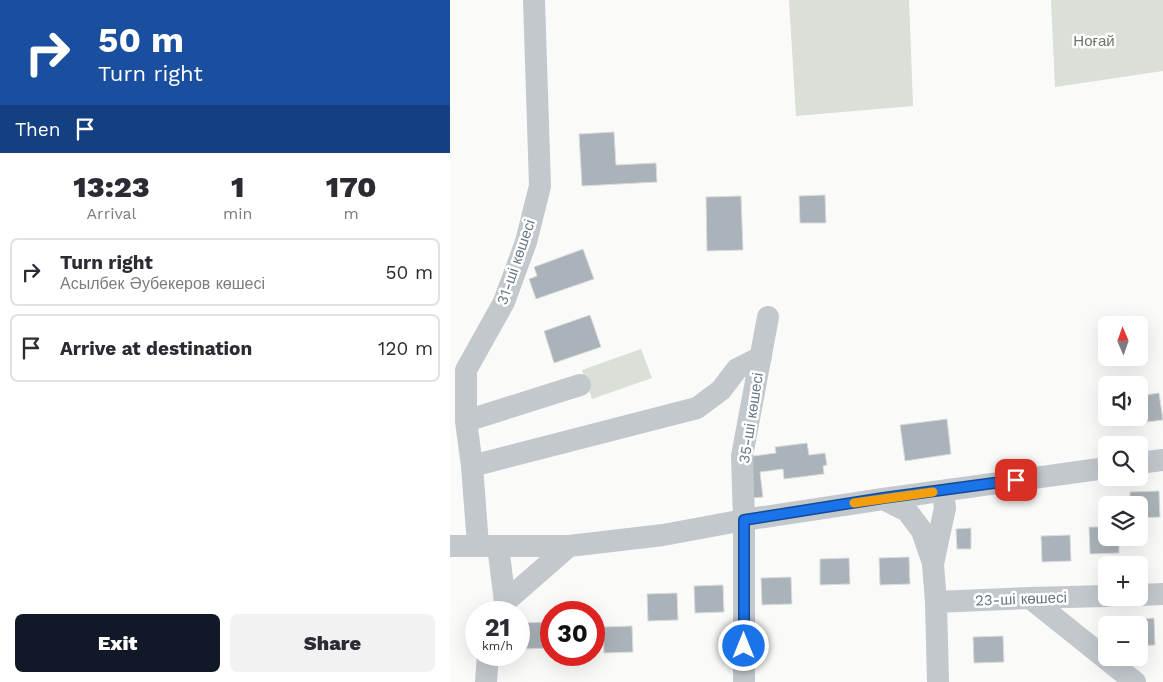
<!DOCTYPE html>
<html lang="en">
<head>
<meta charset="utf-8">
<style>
	body { margin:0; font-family:"Work Sans",sans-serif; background:#f2f2f3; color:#2b2b33; height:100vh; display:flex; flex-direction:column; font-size:19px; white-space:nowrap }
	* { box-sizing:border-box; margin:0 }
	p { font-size:16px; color:#7c7c81 }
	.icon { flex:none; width:28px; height:28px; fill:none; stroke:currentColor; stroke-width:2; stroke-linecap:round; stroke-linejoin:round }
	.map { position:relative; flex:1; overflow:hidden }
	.drawer { display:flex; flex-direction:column; background:#fff; width:450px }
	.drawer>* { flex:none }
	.banner { background:#1a4fa0; color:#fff; overflow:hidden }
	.needle { width:32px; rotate:358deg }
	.controls { position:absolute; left:648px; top:316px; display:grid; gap:10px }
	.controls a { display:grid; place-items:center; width:50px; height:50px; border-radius:8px; background:#fff; box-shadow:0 5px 20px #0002; font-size:25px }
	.speed { position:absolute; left:15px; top:601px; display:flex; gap:10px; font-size:25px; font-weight:700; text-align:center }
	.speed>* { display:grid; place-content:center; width:65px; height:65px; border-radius:50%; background:#fff; box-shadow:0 5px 20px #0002; line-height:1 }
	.speed small { font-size:12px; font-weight:400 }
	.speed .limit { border:8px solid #d22; background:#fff; color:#111 }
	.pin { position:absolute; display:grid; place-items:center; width:42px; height:42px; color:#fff; margin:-21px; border-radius:10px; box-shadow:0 2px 8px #0006 }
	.me { position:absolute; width:55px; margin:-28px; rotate:0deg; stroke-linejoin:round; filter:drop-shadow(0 0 4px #0008) }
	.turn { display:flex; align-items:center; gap:18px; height:105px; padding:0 15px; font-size:22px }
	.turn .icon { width:65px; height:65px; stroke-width:2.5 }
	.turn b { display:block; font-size:35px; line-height:42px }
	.then { display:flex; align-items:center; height:48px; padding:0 15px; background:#0003; gap:10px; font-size:19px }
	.eta { display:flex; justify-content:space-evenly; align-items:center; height:85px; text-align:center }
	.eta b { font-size:30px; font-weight:800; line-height:35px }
	.cta { display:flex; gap:10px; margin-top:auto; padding:10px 15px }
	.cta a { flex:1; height:58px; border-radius:8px; background:#111827; color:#fff; font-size:20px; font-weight:800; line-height:58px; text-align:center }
	.cta a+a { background:#f2f2f3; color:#2b2b33 }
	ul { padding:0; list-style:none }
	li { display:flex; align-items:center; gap:15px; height:68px; margin:0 10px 8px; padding:0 5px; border:2px solid #e1e1e2; border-radius:8px }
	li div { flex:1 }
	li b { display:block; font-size:19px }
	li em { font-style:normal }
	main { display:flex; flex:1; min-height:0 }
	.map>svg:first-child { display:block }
</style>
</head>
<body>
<main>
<section class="drawer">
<div class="banner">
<div class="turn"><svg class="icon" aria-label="right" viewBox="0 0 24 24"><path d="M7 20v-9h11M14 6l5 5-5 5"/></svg><div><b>50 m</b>Turn right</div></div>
<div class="then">Then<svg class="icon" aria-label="arrive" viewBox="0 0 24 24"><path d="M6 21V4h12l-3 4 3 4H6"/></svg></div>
</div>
<div class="eta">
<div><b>13:23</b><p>Arrival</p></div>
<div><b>1</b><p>min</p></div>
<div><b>170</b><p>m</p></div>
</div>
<ul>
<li><svg class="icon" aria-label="right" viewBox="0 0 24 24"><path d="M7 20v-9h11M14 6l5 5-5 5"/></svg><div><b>Turn right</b><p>Асылбек Әубекеров көшесі</p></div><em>50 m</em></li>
<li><svg class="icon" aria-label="arrive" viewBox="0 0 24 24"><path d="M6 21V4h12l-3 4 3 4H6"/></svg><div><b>Arrive at destination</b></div><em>120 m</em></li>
</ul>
<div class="cta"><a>Exit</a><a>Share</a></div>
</section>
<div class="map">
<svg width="713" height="682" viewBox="0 0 713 682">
	<rect width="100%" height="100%" fill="#fafaf8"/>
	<path fill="#dadfd7" d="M339,0H459L463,106L346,116Z
		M601,0H713V71L605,87Z
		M191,349L202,378L142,399L132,370Z"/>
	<path fill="#aab3b9" stroke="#dcdcda" d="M164,132L166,165L206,163L207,182L132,186L129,134Z
		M375,195L376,223H350L349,196Z
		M291,196L293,250L257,251L256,197Z
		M133,249L144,279L86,299L79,279L87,276L84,267Z
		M140,315L151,347L104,363L94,331Z
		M709,393L713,420L680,424L679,418H689V396Z
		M497,419L501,454L455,461L450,425Z
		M357,443L359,455L375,453L377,465L373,466L374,474L334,479L333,469L310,472L313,497L302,498L296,457L326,453L325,447Z
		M709,491L710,517L689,518V505H680V492Z
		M639,527H656V538H669V553L640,554Z
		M521,528V549H507L506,529Z
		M620,535L621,561L592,562L591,536Z
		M459,557L460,584L430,585L429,558Z
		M399,558L400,584L370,585V559Z
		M341,577L342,604L312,605L311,578Z
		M273,585L274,612L245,613L244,586Z
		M227,593L228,620L198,621L197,594Z
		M704,618L705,645L689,646V625H675V620Z
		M99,622L100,648L71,649L70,623Z
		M182,626L183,652L154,653L153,627Z
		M553,636L554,662L524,663L523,637Z"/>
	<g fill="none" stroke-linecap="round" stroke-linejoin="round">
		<path stroke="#c3c8cc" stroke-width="22" d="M16,421L130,385
			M689,463L713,460
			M22,466L247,408L271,390L287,369L311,357
			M433,499L457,511L472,531L483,563
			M28,545L22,466L16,421V370L54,302L76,242L90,186L84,0
			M0,546H119L213,535L294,520L433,499L656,468
			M48,546L55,602
			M689,595L713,594
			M580,598L685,682
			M486,602L580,598L656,596
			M51,612L55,602L119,546
			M36,682L38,655
			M294,682V520L292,456L318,317
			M488,682L486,602L483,564L495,508L493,491"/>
	</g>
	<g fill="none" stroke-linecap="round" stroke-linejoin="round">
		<g stroke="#114b97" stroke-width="12">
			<path id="route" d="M294,646V520L433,498L566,480"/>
		</g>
		<use href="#route" stroke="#1a73e8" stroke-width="9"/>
		<path stroke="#f59e0b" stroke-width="9" d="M404,503L483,492"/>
	</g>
	<g text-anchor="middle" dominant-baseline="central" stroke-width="5" stroke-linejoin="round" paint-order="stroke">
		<g font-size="15" fill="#687a64" stroke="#fff">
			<text x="644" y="41">Ноғай</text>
		</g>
		<g font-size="15" fill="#657683" stroke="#fff">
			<text transform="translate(66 262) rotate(-71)">31-ші көшесі</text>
			<text transform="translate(301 418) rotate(-81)">35-ші көшесі</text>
			<text transform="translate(571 599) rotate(-2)">23-ші көшесі</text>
		</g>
	</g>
</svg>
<div class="controls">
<a><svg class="needle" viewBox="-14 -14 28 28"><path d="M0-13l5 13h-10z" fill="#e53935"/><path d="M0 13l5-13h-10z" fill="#7c7c81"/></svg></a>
<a><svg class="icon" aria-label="sound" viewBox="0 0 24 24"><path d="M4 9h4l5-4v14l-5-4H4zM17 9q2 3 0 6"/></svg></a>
<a><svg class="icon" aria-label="search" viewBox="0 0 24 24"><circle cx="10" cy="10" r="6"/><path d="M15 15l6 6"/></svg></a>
<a><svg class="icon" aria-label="layers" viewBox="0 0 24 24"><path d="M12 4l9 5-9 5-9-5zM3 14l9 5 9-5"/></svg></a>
<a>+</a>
<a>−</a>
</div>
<div class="speed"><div>21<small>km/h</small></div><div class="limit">30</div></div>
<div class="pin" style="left:566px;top:480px;background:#d93025"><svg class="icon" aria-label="arrive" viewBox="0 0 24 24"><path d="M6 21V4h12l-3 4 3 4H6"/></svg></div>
<svg class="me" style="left:294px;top:646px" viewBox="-20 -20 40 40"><circle r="17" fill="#1a73e8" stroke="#fff" stroke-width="3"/><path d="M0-11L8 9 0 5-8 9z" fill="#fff"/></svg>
</div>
</main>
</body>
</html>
